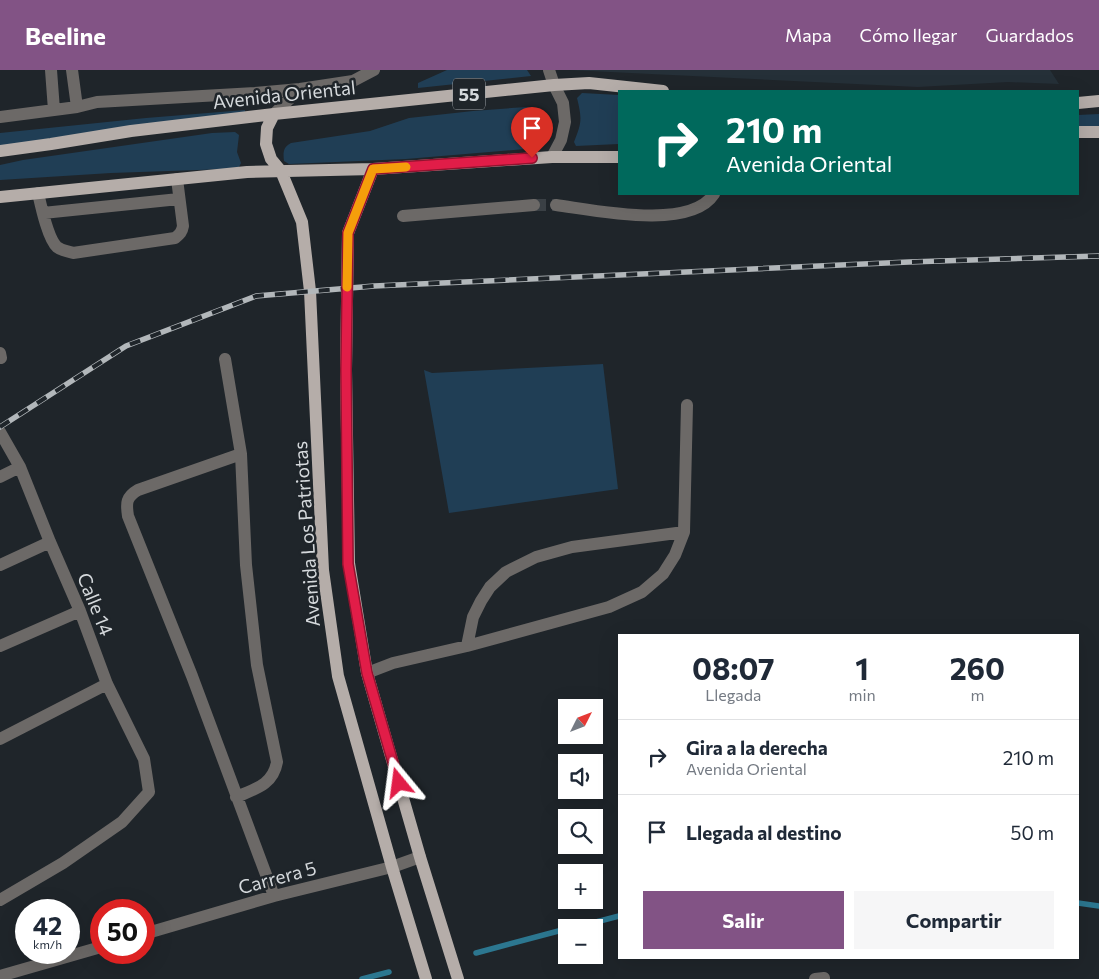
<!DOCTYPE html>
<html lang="es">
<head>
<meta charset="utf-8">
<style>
	body { margin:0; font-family:Commissioner,sans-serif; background:#f6f6f7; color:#1f2937; height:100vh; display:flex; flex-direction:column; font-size:19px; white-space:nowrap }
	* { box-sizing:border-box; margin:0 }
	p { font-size:16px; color:#747a83 }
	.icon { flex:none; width:28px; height:28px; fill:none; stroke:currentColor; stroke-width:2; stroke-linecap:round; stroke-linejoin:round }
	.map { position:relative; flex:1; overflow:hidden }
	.side { position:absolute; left:618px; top:564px; width:461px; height:325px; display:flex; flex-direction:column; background:#fff; border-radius:0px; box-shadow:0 5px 20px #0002 }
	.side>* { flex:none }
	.banner { position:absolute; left:618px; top:20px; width:461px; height:105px; border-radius:0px; box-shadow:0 5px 20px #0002; background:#00695c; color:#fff; overflow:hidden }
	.needle { width:32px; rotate:48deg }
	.fabs { position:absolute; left:558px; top:629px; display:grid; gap:10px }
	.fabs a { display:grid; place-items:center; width:45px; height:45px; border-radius:0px; background:#fff; box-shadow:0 5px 20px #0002; font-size:25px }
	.speed { position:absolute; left:15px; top:829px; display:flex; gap:10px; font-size:25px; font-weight:700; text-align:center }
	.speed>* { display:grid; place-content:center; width:65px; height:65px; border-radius:50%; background:#fff; box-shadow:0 5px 20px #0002; line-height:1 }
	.speed small { font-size:12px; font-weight:400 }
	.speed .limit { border:8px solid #d22; background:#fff; color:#111 }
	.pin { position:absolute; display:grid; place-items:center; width:42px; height:42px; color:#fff; margin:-51px -21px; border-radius:50% 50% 50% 0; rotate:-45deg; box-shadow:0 0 5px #0007 }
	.pin .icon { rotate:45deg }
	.me { position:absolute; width:55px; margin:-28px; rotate:344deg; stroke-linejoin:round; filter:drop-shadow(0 0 4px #0008) }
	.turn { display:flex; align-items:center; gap:18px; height:105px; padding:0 25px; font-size:22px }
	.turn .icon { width:65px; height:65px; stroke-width:2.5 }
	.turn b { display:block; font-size:35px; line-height:42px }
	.eta { display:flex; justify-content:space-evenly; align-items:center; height:85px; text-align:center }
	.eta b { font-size:30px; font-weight:700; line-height:35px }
	.primary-button { display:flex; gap:10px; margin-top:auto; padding:10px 25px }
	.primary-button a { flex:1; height:58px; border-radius:0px; background:#825385; color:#fff; font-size:20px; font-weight:700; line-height:58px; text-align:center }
	.primary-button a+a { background:#f6f6f7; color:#1f2937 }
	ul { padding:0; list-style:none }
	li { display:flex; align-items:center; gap:15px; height:75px; padding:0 25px; border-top:1px solid #e0e1e3 }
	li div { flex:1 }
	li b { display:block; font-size:19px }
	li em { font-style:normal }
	header { display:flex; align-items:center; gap:30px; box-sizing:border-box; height:70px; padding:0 25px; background:#825385; color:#fff }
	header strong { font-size:24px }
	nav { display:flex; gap:28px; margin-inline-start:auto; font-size:18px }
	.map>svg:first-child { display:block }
</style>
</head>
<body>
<header>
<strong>Beeline</strong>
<nav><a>Mapa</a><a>Cómo llegar</a><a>Guardados</a></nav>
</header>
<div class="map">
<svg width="1099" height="909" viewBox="0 0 1099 909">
	<rect width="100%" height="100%" fill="#1f252a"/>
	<path fill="#253038" d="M569,0H1050L1059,14L1008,12L918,17Z"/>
	<path fill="#203e55" d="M447,0H527L531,6L418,18V13Z
		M582,23L619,25V74L576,76L574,72C582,52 582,49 577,28Z
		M526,37L538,39C549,51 550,56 548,71L537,78L406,89L289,94L284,91C283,83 283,77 291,73L370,61L409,48L473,41Z
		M245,40V47L0,78V63L146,48Z
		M1099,44V57L1078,58V45Z
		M235,62L239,65L237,82L241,93L239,97L227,99L111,103L0,110V95L23,90L212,63Z
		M603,294L618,419L449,443L424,300L432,303Z"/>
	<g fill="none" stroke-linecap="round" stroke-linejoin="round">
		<path stroke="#2c7790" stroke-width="5.5" d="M1078,833L1099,836
			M573,858L619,846
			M476,883L566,859
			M362,909L389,902"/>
		<path stroke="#3a4045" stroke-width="12" stroke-dasharray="12 6" stroke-linecap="butt" d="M534,135H556"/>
		<path stroke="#6c6967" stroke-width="12" d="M51,0L54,40
			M72,0L77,37
			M549,0L554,15L563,33L565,52L561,70L552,87
			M274,44L300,19
			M0,47L77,37L97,32L255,23L300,19L353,11L374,0
			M38,123C41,136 48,169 57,177C62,181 68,181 73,183L175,168C180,164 182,162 183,156L177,109
			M556,135C594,140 690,161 714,124
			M43,143L179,129
			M403,146L534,135
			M0,283L1,288
			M225,289L241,384L138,420C126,427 126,433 128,446L192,606L274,826
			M0,362L20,397L50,472L80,541L107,614L144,689L149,722L122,752L63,793L0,830
			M0,407L20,397
			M0,495L50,472
			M0,576L80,541
			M467,576L473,547L481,531L490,517L506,502L536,487L572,477L684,462
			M367,603L393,593L467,576L609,537L642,522L663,504L675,485L684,462L687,335
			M0,669L107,614
			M236,727C255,719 273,715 277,692L257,595L246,495L241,384
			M144,864L274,826L392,797L420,787
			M0,906L101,877
			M815,909L824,908V909"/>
		<path stroke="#b5ada9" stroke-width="12" d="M1078,33L1099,31
			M274,44L267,58L266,74L271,89L281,101L302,152L310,221L323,500L338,606L392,797L426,909
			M1078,62H1099
			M0,81L51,74L131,61L274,44L554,15L589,13L663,21
			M373,99L348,163L346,300L349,493L367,603L420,787L458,909
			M0,127L247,102L373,99L552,87H619"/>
		<g stroke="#b2b7ba" stroke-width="5.5">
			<path id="rail" d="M0,357L126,276L256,226L374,216L909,192L1099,186"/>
		</g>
		<use href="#rail" stroke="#1f252a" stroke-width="4" stroke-dasharray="11" stroke-linecap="butt"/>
	</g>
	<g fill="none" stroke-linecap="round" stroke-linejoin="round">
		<g stroke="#92132f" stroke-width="12">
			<path id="route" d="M399,713L367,603L348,494L346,300L348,163L373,99L532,88"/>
		</g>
		<use href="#route" stroke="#e11d48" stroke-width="9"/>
		<path stroke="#f59e0b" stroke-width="9" d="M347,217L348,163L373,99L406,97"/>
	</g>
	<g text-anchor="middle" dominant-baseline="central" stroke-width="5" stroke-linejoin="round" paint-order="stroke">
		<rect fill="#1f252a" stroke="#9ea3a7" stroke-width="1" x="453" y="8.5" width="32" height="31" rx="4"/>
		<g font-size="18" font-weight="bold" fill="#d5d9dc">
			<text x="469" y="24">55</text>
		</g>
		<g font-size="19" fill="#d5d9dc" stroke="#1f252a">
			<text transform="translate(284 24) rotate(-6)">Avenida Oriental</text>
			<text transform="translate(306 464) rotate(-94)">Avenida Los Patriotas</text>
			<text transform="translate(96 534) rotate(68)">Calle 14</text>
			<text transform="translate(277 807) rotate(-15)">Carrera 5</text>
		</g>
	</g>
</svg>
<div class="fabs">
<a><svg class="needle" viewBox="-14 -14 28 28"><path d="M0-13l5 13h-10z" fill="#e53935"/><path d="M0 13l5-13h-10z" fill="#747a83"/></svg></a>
<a><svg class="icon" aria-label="sound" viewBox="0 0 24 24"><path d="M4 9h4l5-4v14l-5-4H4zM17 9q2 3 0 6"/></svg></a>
<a><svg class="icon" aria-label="search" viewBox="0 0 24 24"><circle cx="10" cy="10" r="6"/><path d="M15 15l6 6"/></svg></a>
<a>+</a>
<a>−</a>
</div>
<div class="speed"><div>42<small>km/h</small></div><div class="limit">50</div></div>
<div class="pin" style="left:532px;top:88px;background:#d93025"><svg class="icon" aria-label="arrive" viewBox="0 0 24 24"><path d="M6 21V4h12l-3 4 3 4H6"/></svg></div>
<svg class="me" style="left:399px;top:713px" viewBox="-20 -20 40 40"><path d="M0-17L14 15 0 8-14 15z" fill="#e11d48" stroke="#fff" stroke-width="4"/></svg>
<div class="banner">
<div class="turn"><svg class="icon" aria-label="right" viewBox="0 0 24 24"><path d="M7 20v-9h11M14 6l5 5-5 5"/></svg><div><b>210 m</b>Avenida Oriental</div></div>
</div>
<section class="side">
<div class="eta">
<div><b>08:07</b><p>Llegada</p></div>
<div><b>1</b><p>min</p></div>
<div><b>260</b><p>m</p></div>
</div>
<ul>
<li><svg class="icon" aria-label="right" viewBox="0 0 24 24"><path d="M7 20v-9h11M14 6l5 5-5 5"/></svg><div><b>Gira a la derecha</b><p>Avenida Oriental</p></div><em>210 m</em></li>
<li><svg class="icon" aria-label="arrive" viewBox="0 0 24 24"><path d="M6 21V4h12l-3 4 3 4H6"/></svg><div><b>Llegada al destino</b></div><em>50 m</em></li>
</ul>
<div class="primary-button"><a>Salir</a><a>Compartir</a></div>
</section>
</div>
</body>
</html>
